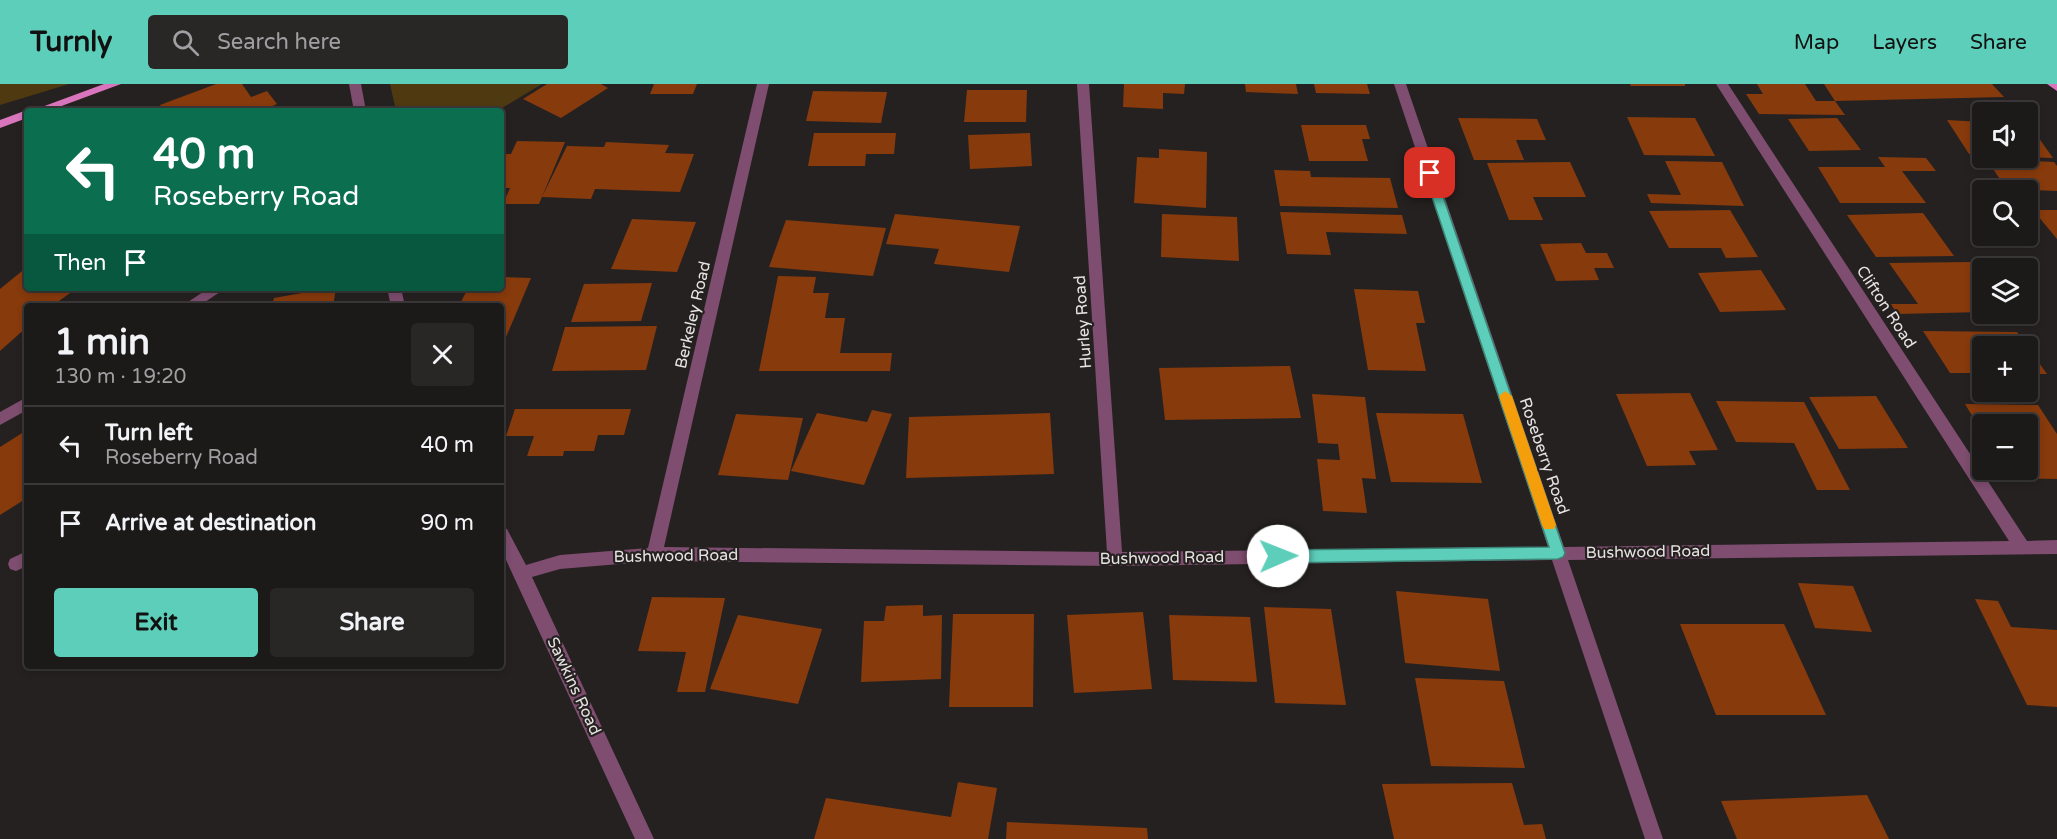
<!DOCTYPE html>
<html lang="en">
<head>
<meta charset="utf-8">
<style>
	body { margin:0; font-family:"Varela Round",sans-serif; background:#292626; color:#f1f3f6; height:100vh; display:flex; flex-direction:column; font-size:22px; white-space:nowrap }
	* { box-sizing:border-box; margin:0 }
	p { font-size:20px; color:#a0a0a2 }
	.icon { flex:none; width:33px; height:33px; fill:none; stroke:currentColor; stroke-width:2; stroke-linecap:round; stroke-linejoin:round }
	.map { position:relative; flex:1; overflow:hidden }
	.drawer { position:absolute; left:24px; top:219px; width:480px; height:366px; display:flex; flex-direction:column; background:#1c1919; border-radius:6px; box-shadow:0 3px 9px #0003,0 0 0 2px #3a3838 }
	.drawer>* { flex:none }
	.guide { position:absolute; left:24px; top:24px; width:480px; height:183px; border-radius:6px; box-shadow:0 3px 9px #0003,0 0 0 2px #3a3838; background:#0b6e4f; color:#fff; overflow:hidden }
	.controls { position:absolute; left:1972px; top:18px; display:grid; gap:12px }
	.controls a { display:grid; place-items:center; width:66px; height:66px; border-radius:6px; background:#1c1919; box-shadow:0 3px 9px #0003,0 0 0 2px #3a3838; font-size:30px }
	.pin { position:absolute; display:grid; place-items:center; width:51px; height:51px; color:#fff; margin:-26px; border-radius:12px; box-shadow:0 3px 9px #0006 }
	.me { position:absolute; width:66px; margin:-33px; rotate:89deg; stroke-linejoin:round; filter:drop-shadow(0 0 4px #0008) }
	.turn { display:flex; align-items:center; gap:21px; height:126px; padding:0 30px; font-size:27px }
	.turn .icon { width:78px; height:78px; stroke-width:2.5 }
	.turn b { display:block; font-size:42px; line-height:51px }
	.then { display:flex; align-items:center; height:57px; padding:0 30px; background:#0003; gap:12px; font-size:22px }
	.round { display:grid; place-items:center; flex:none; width:63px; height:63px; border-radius:6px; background:#292626 }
	.head { display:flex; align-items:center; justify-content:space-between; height:102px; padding:0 30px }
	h1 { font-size:36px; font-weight:700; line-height:45px }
	.cta { display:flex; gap:12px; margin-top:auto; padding:12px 30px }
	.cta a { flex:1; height:69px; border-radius:6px; background:#5dceb9; color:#111; font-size:24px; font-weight:700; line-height:69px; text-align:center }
	.cta a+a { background:#292626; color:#f1f3f6 }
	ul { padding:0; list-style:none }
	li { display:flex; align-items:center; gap:18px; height:78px; padding:0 30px; border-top:2px solid #3a3838 }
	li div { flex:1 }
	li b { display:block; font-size:22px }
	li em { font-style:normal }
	header { display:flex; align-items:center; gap:36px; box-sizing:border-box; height:84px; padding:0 30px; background:#5dceb9; color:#111 }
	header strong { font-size:28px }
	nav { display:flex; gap:33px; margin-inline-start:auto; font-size:21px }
	.search { width:420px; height:54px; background:#292626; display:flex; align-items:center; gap:15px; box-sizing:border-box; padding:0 21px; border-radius:6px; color:#a0a0a2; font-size:22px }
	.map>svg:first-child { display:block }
</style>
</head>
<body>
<header>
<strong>Turnly</strong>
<div class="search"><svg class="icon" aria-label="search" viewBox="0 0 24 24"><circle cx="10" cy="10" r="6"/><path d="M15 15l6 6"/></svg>Search here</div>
<nav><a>Map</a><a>Layers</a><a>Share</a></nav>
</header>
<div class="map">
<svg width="2057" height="755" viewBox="0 0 2057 755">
	<rect width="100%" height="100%" fill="#262121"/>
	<path fill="#4f3910" d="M0,0H69L0,21Z
		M390,0H542L497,27H396Z"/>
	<path fill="#873a0c" d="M216,0H242L251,13L267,7L277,20L260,27H164L160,21Z
		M547,0H601L608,4L561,34L523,15Z
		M654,0H697L693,10H650Z
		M1124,0H1185L1184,10L1163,9V25L1123,23Z
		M1245,0H1296L1298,10L1246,8Z
		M1314,0H1367L1370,10L1316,9Z
		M1630,0H1685V2H1631Z
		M1757,0H1805L1816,17H1835L1824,0H1992L2004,13L1835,17L1845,31L1759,30L1746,10H1763Z
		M967,6H1027L1026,38H964Z
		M813,7L887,8L881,39L806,37Z
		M1627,33L1695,34L1715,72L1644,71Z
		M1458,34L1537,35L1546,56H1516L1524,76H1474Z
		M1837,34L1861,66L1809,67L1788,35Z
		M1947,36L1983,38V70H1969Z
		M2028,39L2053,74L2028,73Z
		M1301,41H1366L1370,55H1362L1368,77H1309Z
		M814,49H896L894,70H866L865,82H808Z
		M1030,49L1032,82L970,85L968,51Z
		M517,57L565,58L539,120H503L510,104H501V70H511Z
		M606,58L669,61L665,69L694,70L680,108L595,105L591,115L542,113L567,62L604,63Z
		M1159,65L1207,68L1206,124L1134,119L1137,73L1159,74Z
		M1878,73L1926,74L1936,87H1902L1926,119H1840L1818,83H1885Z
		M1986,75L2054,78L2057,82V107L2007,105Z
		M1665,77L1722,78L1744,122L1651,119L1647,110L1681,111Z
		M1570,78L1586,113H1533L1543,136H1509L1487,79Z
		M1274,86L1310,87L1311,93L1390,94L1398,124L1280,122Z
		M1730,126L1758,173L1726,174L1721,164H1669L1649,127Z
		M2033,126H2057V155Z
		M1280,128L1402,131L1407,150L1326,148L1331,171L1287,170Z
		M1923,129L1954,172L1876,173L1847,131Z
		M895,130L1020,142L1009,188L934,180L939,165L886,160Z
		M1162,130L1237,133L1239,177L1161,173Z
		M632,135L696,138L677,188L611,185Z
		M786,136L886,144L873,192L769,183Z
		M1581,159L1586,169H1607L1614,184H1594L1599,196L1556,197L1540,160Z
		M1971,178L1983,194V228L1897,230L1891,220H1918L1889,179Z
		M27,183V204H77L52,222H27V243L0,267V205Z
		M1761,186L1786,226L1720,228L1698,189Z
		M778,192L816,193L813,209H829L825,234H845L840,269H892L890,287H759Z
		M501,193L531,194L504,258H501V222H459L468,204H501Z
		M652,199L641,237L571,238L584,200Z
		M330,204H336L333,222H272L274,214Z
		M1354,205L1418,207L1425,239H1416L1426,287L1368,286Z
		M657,242L646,286L552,287L565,243Z
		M1923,247L2017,248L2047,290H2028V262H1983V289H1950Z
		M1290,282L1301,334L1165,336L1159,284Z
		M1690,309L1718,366L1689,367L1696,381L1647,382L1616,310Z
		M1312,310L1365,313L1376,395L1362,394L1367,429L1323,427L1317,375L1340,376L1338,360L1318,359Z
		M1876,312L1908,364L1839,365L1809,313Z
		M1716,317L1804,318L1850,406H1817L1794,359L1736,358Z
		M1965,320L2038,321L2057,350V395L2010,394L2005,386H2028V340H1983V350Z
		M515,325H631L624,351H598L594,367H564L563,372H527L534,352H506Z
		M872,326L892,330L864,401L791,387L817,329L867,338Z
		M1050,329L1054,390L906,394L909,333Z
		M1376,329L1463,330L1482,399L1391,398Z
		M736,330L803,334L788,396L718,391Z
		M27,346V414L0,431V363Z
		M1798,499L1853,502L1872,548L1815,544Z
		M1396,507L1488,515L1500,587L1405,579Z
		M652,513L725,514L705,608H677L686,568L638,567Z
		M1975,515L1998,517L2011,543L2057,546V623L2027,621Z
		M923,521V532L942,531L941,595L861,598L864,537H884L886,522Z
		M1264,523L1331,525L1346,621L1275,619Z
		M1143,528L1152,605L1074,609L1067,531Z
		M953,530H1034L1033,623H949Z
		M738,531L822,545L798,620L710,605Z
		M1169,531L1250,533L1257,598L1173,596Z
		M1680,540H1784L1826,631H1716Z
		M1415,594L1504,597L1525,684L1431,682Z
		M958,698L997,704L988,755H814L826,714L951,733Z
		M1512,699L1524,741L1542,740L1546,755H1394L1382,700Z
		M1867,711L1889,755H1737L1721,717Z
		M1007,738L1147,744L1148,755H1006Z"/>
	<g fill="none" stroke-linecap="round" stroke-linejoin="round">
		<path fill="#7e4d6f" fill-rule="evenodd" d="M349,0H361L366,27H354Z
			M757,0H769L664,463L1107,468L1077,0H1089L1122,468L1548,463L1394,0H1406L1564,463L2009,457L1716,0H1728L2027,457L2057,456V470L1568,476L1663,755H1645L1552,476L1115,482L655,477L560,485L532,493L654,755H635L501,465V443L507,445L526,481L560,471L648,464Z
			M209,204H226L199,222H182Z
			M387,204H401L405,222H391Z
			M27,313V326L0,341V328Z
			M27,467V482L16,487L10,485L8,480L10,475Z"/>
		<path fill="#d975bc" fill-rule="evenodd" d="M104,0H121L48,27H31Z
			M2047,0H2057V7Z
			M27,26L29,27H27V34L0,44V36Z"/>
	</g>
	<path fill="#5dceb9" stroke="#3c8678" stroke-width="1.5" d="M1430,86L1435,89L1565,469L1563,473L1558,475L1278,479L1273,477L1271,472L1273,468L1278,466L1549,463L1424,89Z"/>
	<path fill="#f59e0b" d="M1505,307L1512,312L1556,441L1554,445H1544L1542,441L1499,312Z"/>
	<g text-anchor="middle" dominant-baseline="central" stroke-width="4.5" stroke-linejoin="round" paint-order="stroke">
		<g font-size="16" fill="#e7e3e3" stroke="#262121">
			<text transform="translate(1886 223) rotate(57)">Clifton Road</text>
			<text transform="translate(693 231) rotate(-77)">Berkeley Road</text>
			<text transform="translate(1083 238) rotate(-94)">Hurley Road</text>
			<text transform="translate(1544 372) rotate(71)">Roseberry Road</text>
			<text transform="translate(1648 468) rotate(-1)">Bushwood Road</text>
			<text transform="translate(676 472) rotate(-1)">Bushwood Road</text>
			<text transform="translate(1162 474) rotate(-1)">Bushwood Road</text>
			<text transform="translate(574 602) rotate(65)">Sawkins Road</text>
		</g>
	</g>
</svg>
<div class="controls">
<a><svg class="icon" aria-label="sound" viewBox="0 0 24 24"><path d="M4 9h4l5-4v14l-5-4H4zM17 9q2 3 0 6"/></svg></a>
<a><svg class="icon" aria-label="search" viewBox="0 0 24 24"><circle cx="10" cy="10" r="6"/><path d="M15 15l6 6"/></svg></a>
<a><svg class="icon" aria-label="layers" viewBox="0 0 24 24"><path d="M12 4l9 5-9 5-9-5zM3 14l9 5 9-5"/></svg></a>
<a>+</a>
<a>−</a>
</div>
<div class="pin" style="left:1430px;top:89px;background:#d93025"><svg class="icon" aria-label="arrive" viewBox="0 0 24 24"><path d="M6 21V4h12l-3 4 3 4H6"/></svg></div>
<svg class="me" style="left:1278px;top:472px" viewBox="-20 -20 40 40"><circle r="19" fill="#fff"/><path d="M0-13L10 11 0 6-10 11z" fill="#5dceb9"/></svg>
<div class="guide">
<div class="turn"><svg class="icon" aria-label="left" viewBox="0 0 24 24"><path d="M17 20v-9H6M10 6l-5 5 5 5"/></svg><div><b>40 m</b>Roseberry Road</div></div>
<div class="then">Then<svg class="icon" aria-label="arrive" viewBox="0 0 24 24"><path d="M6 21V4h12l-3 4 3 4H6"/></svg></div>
</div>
<section class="drawer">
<div class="head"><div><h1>1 min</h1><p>130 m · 19:20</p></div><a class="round"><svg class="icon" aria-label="close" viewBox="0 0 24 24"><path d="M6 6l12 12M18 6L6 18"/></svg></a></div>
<ul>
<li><svg class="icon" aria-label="left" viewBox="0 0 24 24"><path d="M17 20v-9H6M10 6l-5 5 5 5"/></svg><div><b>Turn left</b><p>Roseberry Road</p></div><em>40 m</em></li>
<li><svg class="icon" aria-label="arrive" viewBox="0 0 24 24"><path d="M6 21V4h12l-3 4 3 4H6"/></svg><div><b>Arrive at destination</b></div><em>90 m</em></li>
</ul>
<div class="cta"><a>Exit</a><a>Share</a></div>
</section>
</div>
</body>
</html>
